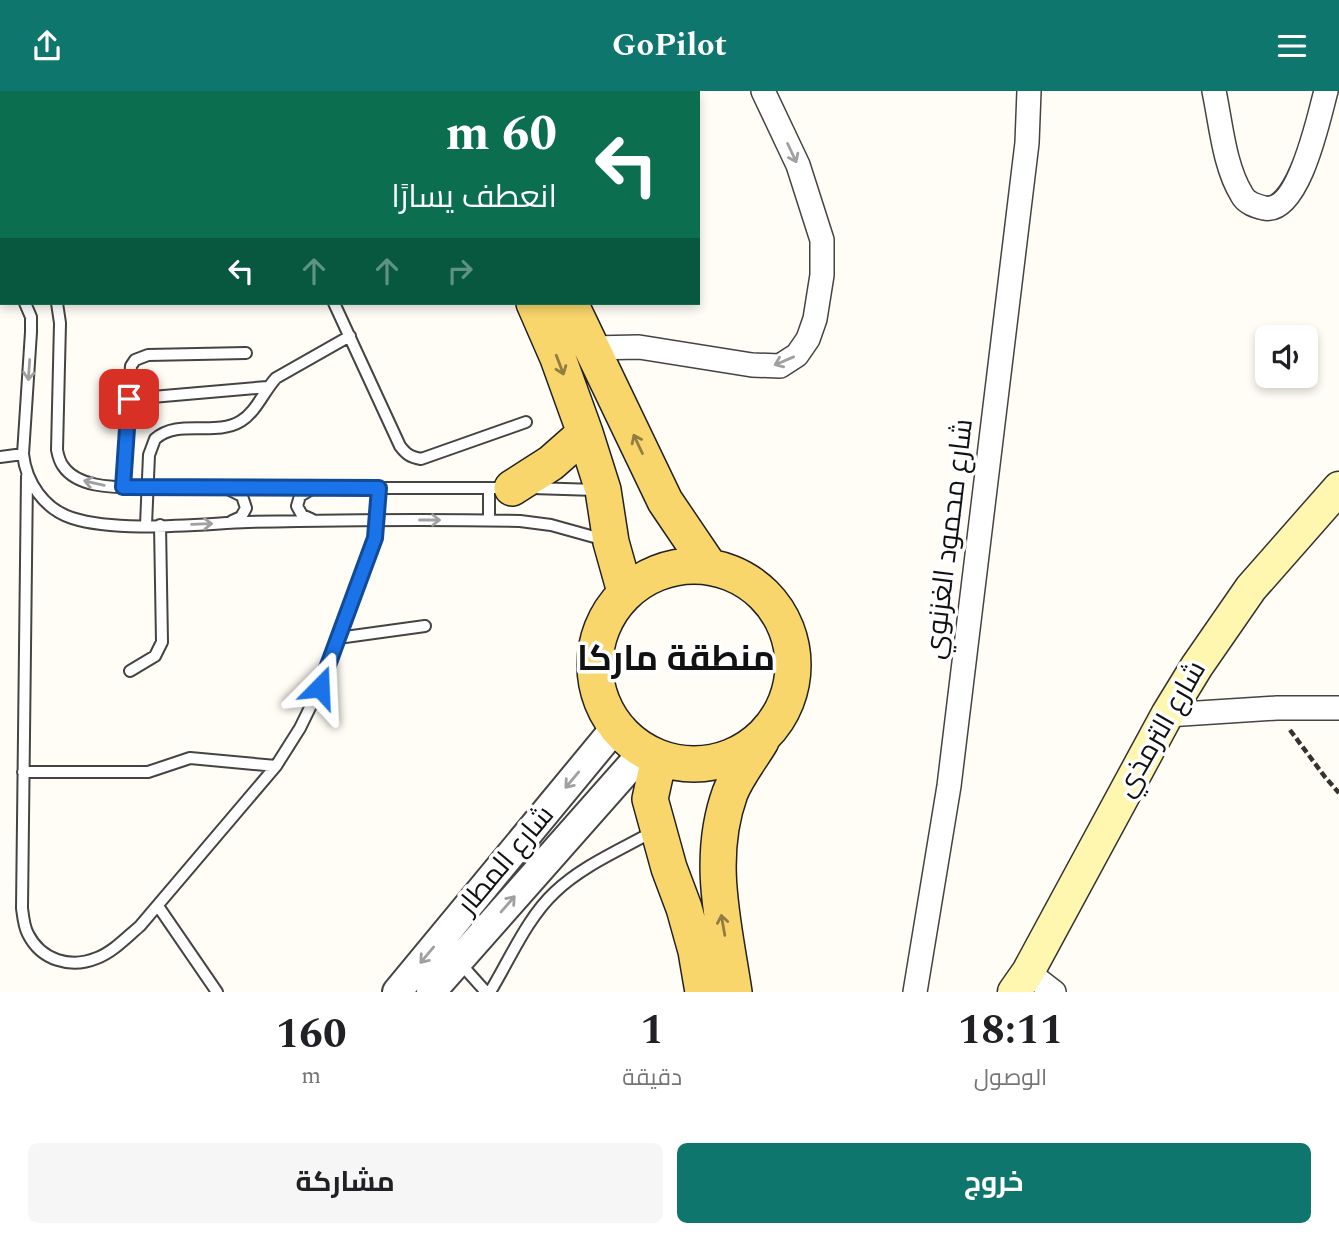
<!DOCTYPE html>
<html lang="ar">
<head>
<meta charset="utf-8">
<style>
	body { margin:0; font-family:Spectral,Cairo,serif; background:#f6f6f6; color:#202124; direction:rtl; height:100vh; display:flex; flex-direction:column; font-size:26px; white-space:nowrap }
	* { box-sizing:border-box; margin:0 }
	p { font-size:23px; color:#757577 }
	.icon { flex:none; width:38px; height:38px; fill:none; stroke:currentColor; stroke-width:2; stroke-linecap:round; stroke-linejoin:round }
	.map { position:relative; height:901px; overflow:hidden; direction:ltr }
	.panel { display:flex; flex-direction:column; background:#fff; flex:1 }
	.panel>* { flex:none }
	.top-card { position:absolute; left:0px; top:0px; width:700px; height:214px; box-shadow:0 4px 10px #0003; direction:rtl; background:#0b6e4f; color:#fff; overflow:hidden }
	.controls { position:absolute; left:1255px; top:234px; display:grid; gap:14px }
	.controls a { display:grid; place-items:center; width:63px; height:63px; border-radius:10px; background:#fff; box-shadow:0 4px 10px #0003; font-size:35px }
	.pin { position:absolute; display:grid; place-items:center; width:60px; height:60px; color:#fff; margin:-30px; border-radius:14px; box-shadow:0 4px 10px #0006 }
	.me { position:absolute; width:77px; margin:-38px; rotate:21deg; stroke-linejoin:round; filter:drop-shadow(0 0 5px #0008) }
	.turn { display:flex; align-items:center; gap:24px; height:147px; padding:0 28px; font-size:32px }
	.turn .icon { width:91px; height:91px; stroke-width:2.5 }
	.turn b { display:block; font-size:49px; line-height:60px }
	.lanes { display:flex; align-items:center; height:66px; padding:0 28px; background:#0003; justify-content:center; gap:35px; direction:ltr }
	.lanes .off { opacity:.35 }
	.eta { display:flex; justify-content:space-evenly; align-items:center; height:119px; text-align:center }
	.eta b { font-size:42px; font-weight:700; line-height:49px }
	.action { display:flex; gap:14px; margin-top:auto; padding:14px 28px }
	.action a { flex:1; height:80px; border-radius:10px; background:#0f766e; color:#fff; font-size:28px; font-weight:700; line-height:80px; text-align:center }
	.action a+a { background:#f6f6f6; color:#202124 }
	header { display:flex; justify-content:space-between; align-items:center; height:91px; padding:0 28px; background:#0f766e; color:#fff; font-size:32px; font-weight:700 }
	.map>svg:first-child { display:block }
</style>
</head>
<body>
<header><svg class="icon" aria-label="menu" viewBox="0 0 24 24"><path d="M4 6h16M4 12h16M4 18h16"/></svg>GoPilot<svg class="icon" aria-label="share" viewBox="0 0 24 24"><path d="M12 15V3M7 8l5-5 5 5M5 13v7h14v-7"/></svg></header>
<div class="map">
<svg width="1339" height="901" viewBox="0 0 1339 901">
	<rect width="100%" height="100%" fill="#fffdf5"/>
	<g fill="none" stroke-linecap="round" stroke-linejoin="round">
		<g stroke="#444" stroke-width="14">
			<path id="service" d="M26,2L27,0
				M67,2V0
				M353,2V0
				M0,160L2,161
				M0,193L2,194
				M25,212L31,226V241L23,363C26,391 44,418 72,427C119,442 198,433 248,431C339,429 430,428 520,430L551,434L605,449
				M57,212L60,232L57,359C58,364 60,371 63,375C79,399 122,396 147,397H509
				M334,212L400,355C406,363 410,366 421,368L526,331
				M129,308L267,296
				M0,366L23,363
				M27,385L22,817C23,825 24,836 28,843C41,869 70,878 97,867C113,861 127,846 140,835L276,675L300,637L320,596L370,464L378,429L379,397
				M123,396L131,275L135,269L148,264L246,262
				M489,397V429
				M532,397L596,399
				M230,399L242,405L246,417L241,426L232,430
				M310,399L300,405L297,415L302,424L311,428
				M146,434L149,364L155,348C178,327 215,346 241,330C256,321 264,300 276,287L350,245
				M338,547L425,535
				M130,580L155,565L162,551L160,434
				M23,681H148L190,667L276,675
				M158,815L217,901
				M460,872L486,901
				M490,901C510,868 527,827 555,801C582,775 620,759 652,741"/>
		</g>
		<g stroke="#444" stroke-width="26">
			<path id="minor" d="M1214,0C1221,33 1224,75 1242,104C1246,112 1256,115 1264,117C1299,124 1319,25 1326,0
				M592,257L639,256L752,274L780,275L797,264L808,248L815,228L822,184V149L798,74L763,0
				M1167,624L1277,617H1339
				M1028,881L1054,901
				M915,901L949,695L1027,52L1029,0"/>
		</g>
		<g stroke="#444" stroke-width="32">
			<path id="tertiary" d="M397,901L616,636
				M431,901L644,660"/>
		</g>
		<g stroke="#333" stroke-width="35">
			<path id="secondary" d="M1014,901L1028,881L1167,624L1197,575L1251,497L1339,397"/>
		</g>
		<g stroke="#222" stroke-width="38">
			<path id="primary" d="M416,0L417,2
				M459,0L460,2
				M534,212L558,267L585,342L603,399L611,451L625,501
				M570,212L665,410L709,475
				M512,397L551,372L585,342
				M595 574a99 99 0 1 1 198 0a99 99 0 1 1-198 0Z
				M659,667L650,708L669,777L684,817L696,860L703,901
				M734,901C724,834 706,768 730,702C737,684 751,667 761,650"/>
		</g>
		<path stroke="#333" stroke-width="4.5" stroke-dasharray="7 3.5" stroke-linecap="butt" d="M1290,639L1325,686L1339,702"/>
		<use href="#service" stroke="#fff" stroke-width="10"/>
		<use href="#minor" stroke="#fff" stroke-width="23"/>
		<use href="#tertiary" stroke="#fff" stroke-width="28"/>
		<use href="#secondary" stroke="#fff6b0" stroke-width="32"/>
		<use href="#primary" stroke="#f9d66b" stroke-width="35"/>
	</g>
	<defs><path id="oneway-shaft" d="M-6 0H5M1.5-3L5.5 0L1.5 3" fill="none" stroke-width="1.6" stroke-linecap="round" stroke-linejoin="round" transform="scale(1.75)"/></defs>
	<g stroke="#a0a0a0">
		<use href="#oneway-shaft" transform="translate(792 62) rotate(65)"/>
		<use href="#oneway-shaft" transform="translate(784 270) rotate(157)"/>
		<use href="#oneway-shaft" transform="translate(29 279) rotate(94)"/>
		<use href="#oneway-shaft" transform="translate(94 392) rotate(-167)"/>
		<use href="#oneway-shaft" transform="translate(430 429)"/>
		<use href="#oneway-shaft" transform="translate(202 433) rotate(-2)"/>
		<use href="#oneway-shaft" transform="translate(572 689) rotate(130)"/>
		<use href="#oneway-shaft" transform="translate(508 813) rotate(-49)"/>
		<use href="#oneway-shaft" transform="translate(427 864) rotate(130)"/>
	</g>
	<g stroke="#917d42">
		<use href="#oneway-shaft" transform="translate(560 274) rotate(69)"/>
		<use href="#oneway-shaft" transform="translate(638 353) rotate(-115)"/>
		<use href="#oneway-shaft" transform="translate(723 834) rotate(-100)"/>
	</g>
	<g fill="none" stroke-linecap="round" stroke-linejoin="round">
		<g stroke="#114b97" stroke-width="18">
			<path id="route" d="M129,308L123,396L379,397L375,447L320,596"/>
		</g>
		<use href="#route" stroke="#1a73e8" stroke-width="12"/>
	</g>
	<g text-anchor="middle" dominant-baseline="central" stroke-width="7" stroke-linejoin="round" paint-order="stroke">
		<g font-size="28" fill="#111" stroke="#fff">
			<text transform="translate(949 448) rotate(-83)">شارع محمود الغزنوي</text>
			<text transform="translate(1161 638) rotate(-60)">شارع الترمذي</text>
			<text transform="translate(506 769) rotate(-50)">شارع المطار</text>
		</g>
		<g font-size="35" font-weight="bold" fill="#111" stroke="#fff">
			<text x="676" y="568">منطقة ماركا</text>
		</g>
	</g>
</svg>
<div class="controls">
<a><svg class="icon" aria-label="sound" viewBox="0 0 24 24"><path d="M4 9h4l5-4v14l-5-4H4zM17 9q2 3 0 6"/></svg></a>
</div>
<div class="pin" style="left:129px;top:308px;background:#d93025"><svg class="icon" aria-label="arrive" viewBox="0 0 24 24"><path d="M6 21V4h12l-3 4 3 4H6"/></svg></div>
<svg class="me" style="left:320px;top:596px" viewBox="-20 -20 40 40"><path d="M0-17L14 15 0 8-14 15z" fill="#1a73e8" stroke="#fff" stroke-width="4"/></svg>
<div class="top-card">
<div class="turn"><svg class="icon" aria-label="left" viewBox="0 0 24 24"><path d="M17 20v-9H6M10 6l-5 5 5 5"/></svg><div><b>60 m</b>انعطف يسارًا</div></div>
<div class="lanes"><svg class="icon" aria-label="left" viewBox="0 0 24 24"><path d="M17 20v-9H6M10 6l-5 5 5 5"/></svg><svg class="icon off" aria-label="ahead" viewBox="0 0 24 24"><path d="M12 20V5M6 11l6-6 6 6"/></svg><svg class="icon off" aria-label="ahead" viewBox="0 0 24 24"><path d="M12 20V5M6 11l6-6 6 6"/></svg><svg class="icon off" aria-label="right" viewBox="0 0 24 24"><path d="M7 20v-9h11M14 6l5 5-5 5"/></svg></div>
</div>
</div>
<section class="panel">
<div class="eta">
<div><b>18:11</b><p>الوصول</p></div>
<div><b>1</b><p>دقيقة</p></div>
<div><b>160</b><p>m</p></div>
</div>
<div class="action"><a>خروج</a><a>مشاركة</a></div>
</section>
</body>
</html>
